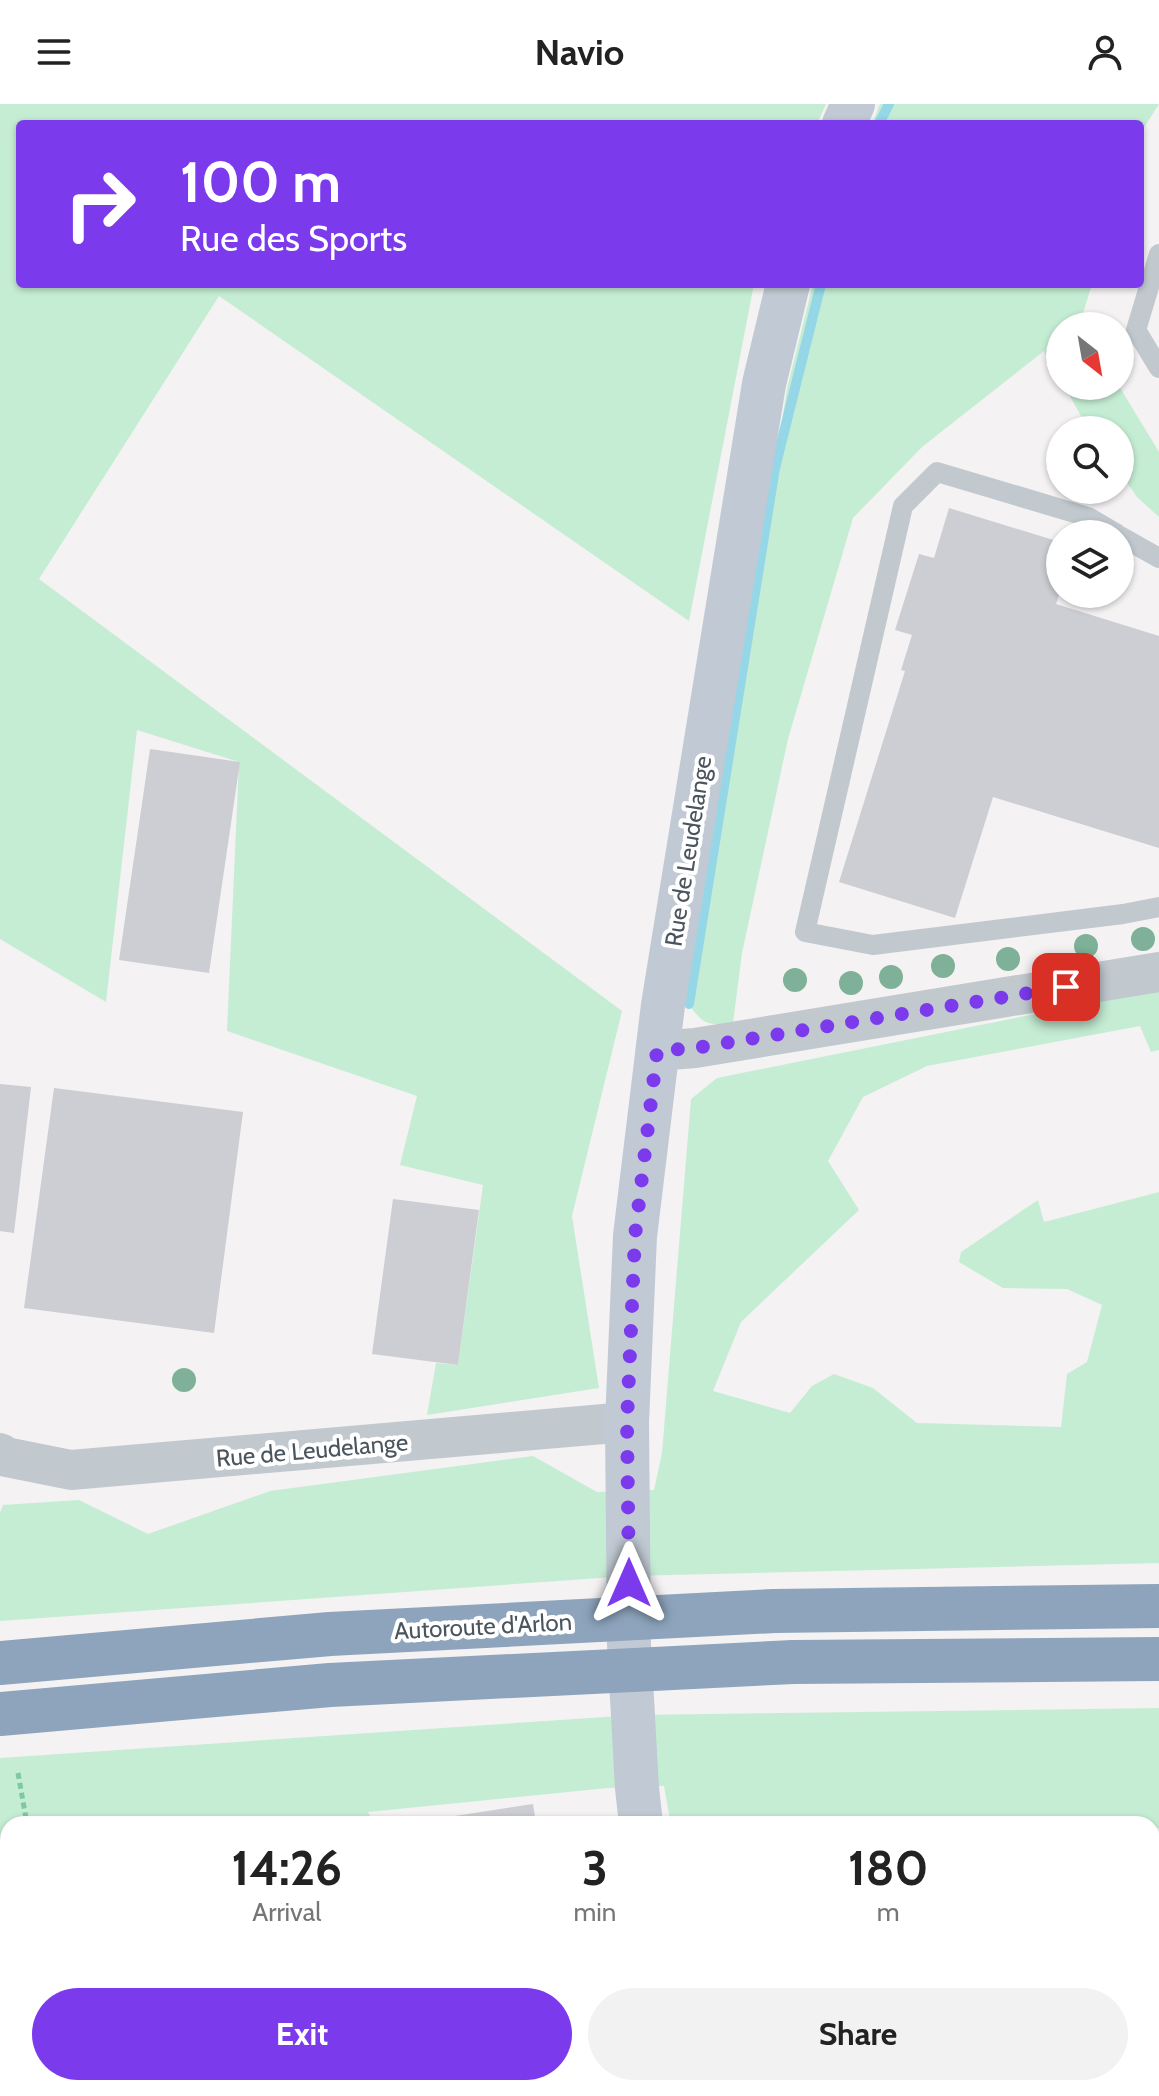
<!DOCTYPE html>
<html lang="en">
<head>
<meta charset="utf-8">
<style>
	body { margin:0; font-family:Cabin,sans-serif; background:#f2f2f2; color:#222; height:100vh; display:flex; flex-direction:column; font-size:30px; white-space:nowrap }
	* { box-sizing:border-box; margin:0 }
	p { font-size:26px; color:#767676 }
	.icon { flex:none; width:44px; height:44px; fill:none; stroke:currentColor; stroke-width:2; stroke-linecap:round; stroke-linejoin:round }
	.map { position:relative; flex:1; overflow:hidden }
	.details { position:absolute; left:0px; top:1712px; width:1160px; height:280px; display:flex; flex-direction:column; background:#fff; border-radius:24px 24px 0 0; box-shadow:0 2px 6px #0004 }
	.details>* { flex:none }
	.top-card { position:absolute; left:16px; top:16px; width:1128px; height:168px; border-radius:8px; box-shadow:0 2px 6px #0004; background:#7c3aed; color:#fff; overflow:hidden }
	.needle { width:52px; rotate:149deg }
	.buttons { position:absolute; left:1046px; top:208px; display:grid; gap:16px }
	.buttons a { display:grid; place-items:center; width:88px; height:88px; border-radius:50%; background:#fff; box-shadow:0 2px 6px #0004; font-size:40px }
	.pin { position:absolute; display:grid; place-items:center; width:68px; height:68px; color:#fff; margin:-34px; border-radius:16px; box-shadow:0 4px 12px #0006 }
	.me { position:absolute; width:88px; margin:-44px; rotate:0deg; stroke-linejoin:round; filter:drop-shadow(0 0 6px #0008) }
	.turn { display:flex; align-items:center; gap:28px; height:168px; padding:0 32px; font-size:36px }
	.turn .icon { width:104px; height:104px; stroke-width:2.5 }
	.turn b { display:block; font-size:56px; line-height:68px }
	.eta { display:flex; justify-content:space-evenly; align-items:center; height:136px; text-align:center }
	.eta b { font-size:48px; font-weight:700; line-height:56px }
	.cta { display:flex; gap:16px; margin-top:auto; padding:16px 32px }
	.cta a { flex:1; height:92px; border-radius:48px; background:#7c3aed; color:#fff; font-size:32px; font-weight:700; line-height:92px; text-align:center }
	.cta a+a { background:#f2f2f2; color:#222 }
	header { display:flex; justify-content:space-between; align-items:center; height:104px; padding:0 32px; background:#fff; font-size:36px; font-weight:700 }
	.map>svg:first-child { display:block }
</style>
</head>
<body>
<header><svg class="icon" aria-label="menu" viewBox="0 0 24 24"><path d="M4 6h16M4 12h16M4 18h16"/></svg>Navio<svg class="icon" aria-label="person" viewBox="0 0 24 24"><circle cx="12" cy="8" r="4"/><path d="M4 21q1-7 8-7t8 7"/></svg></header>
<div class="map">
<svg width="1159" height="1992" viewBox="0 0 1159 1992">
	<rect width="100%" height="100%" fill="#f4f2f2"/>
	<path fill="#c5edd4" d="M0,0H826L817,20H20V180H754L689,517L219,192L39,475L622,907L572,1112L599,1284L427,1311L436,1259L458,1261L483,1081L400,1061L417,992L227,927L239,658L137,626L106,898L0,835Z
		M880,0H1159L1140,30V20H872Z
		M813,180H1092L1080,219L1082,222H1060V275L1044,247L922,343L853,414L788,635L742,849L733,919C707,921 705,922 689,901L787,285Z
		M1064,282H1119L1159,348V413L1137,393L1120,369V326H1089Z
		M1159,885V946L1151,948L1140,922L927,962L863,993L828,1057L859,1106L741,1218L713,1287L790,1309L812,1282L834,1270L873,1284L917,1319L1061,1323L1067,1270L1087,1258L1102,1201L1067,1185L1003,1184L959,1158L961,1148L1038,1096L1044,1118L1159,1088V1459L628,1472L0,1517V1409L3,1401L79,1396L148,1430L270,1387L533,1352L597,1388L654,1386L662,1349L691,995L717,974Z
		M1159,1604V1724H1152V1720H753L670,1716L664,1682L608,1684L368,1708L374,1720H8V1984H467V1992H0V1654L634,1611Z"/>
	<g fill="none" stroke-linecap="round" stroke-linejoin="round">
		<path stroke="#95d6e7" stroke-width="10" d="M879,20L889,0
			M689,900L775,364L821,180"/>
	</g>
	<path fill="#ccced4" d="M949,404L1060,438V488L1056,500L1159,532V744L993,693L955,814L839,778L905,567L901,566L912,531L895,526L919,450L934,454Z
		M150,645L240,658L209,869L119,856Z
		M0,980L31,983L14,1129L0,1127Z
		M54,984L243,1008L214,1229L24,1204Z
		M393,1095L479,1106L458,1261L372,1250Z
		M533,1700L536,1720H429V1716Z
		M566,1984H590V1992H530V1987Z
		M783,1984H877L884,1992H790Z"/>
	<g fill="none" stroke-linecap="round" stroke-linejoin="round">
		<path stroke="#7ec9a4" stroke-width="5" stroke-dasharray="6 4" stroke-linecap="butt" d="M18,1669L27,1720
			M112,1984L115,1992"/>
		<path stroke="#c1c9cf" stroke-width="20" d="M1159,150L1136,226L1159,264
			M1117,430L1088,413L937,368L903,402L805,828L873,841L1123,810L1159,803
			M1120,432L1159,454"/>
		<path stroke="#c1c9cf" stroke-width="40" d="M657,947L695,944L1159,868
			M0,1349L6,1353L71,1366L627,1318"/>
		<path stroke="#c1cad4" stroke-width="44" d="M844,20L853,0
			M641,1720L637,1684L629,1540L627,1318L635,1132L663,901L764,280L788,180
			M679,1984L681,1992"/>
		<path stroke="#8da4bc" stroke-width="44" d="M0,1559L330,1530L774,1507L1159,1502
			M0,1610L330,1581L793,1558L1159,1555"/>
	</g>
	<g fill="#7eb197">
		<circle cx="1143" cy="835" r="12"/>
		<circle cx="1086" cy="842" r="12"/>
		<circle cx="1008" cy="855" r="12"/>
		<circle cx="943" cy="862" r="12"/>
		<circle cx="891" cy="873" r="12"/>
		<circle cx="795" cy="876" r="12"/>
		<circle cx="851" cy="879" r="12"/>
		<circle cx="184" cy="1276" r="12"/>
	</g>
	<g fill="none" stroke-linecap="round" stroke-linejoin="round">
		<path stroke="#7c3aed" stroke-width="14" stroke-dasharray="0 25.2" d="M629,1479L627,1318L635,1132L657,947L695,944L1066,883"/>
	</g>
	<g text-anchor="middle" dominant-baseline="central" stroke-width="8" stroke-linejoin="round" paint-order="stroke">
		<g font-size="24" fill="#4b555e" stroke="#fff">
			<text transform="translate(688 747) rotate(-81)">Rue de Leudelange</text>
			<text transform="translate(312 1346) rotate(-5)">Rue de Leudelange</text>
			<text transform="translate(483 1522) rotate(-3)">Autoroute d'Arlon</text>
		</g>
	</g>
</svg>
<div class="buttons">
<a><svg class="needle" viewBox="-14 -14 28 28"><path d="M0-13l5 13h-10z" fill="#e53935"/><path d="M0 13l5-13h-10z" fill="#767676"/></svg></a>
<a><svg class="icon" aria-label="search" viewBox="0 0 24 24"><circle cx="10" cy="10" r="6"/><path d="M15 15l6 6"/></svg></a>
<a><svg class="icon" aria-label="layers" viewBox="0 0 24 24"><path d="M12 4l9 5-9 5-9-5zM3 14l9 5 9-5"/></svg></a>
</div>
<div class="pin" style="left:1066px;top:883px;background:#d93025"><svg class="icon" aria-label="arrive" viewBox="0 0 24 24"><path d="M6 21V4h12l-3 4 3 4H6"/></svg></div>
<svg class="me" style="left:629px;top:1479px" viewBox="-20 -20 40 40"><path d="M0-17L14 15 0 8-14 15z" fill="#7c3aed" stroke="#fff" stroke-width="4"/></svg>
<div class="top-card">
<div class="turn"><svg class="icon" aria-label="right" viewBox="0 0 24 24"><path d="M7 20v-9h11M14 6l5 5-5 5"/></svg><div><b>100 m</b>Rue des Sports</div></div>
</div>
<section class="details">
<div class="eta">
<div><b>14:26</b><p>Arrival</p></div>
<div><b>3</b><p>min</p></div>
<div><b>180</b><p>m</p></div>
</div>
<div class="cta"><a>Exit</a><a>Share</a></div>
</section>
</div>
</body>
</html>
